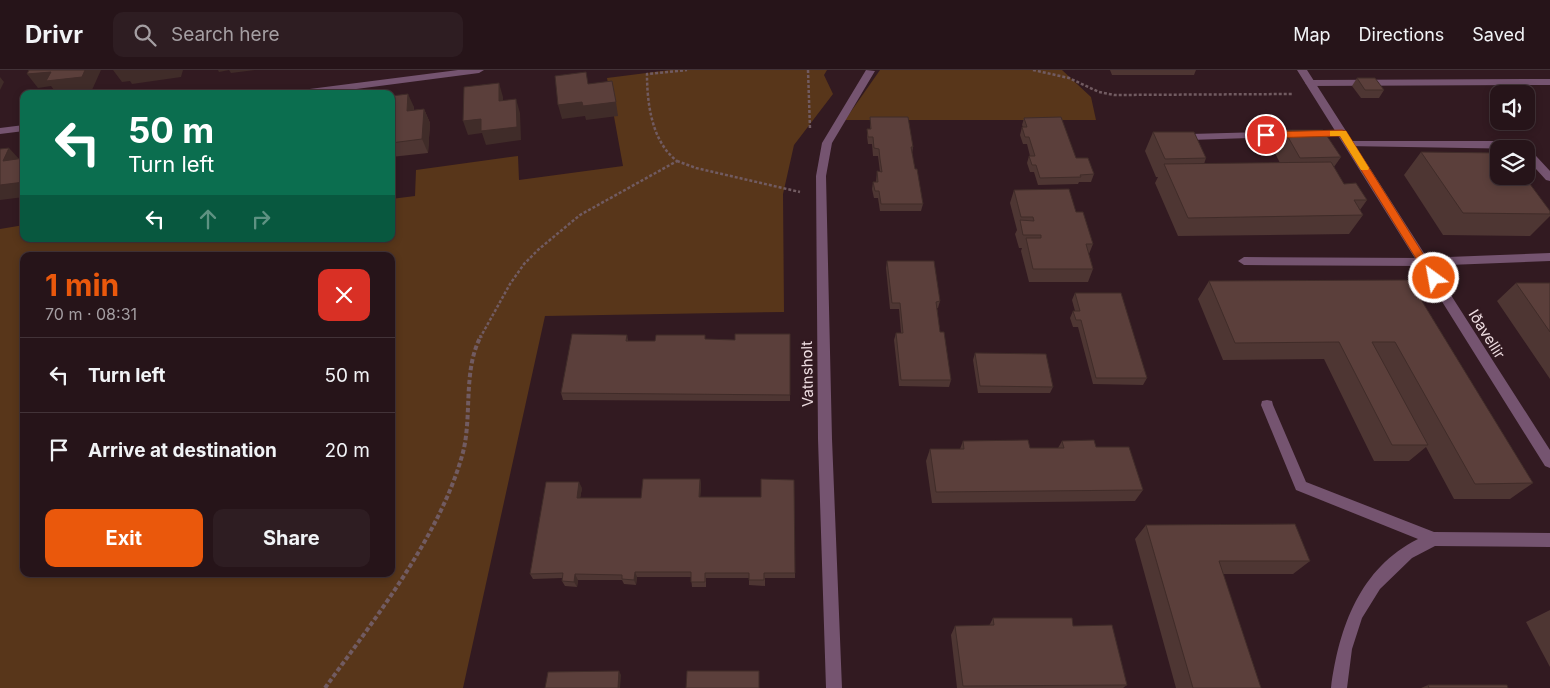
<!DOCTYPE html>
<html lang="en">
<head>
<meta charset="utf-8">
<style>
	body { margin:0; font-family:Inter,sans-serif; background:#2e1d22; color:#f1f3f6; height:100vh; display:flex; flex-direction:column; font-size:19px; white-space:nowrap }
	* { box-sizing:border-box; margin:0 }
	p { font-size:16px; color:#a49ea2 }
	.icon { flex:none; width:28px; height:28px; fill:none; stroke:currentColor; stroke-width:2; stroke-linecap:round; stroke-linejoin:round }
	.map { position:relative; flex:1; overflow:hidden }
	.drawer { position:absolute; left:20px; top:182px; width:375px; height:325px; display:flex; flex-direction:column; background:#261419; border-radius:10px; box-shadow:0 2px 8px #0003,0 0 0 1px #423338 }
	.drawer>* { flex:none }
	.top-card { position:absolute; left:20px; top:20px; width:375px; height:152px; border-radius:10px; box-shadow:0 2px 8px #0003,0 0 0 1px #423338; background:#0b6e4f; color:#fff; overflow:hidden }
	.fabs { position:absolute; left:1490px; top:15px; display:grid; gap:10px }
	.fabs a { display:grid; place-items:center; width:45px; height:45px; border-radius:10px; background:#261419; box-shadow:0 2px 8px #0003,0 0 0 1px #423338; font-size:25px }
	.pin { position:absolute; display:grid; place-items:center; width:42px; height:42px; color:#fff; margin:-21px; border:2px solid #fff; border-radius:50%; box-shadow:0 1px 5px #0007 }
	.me { position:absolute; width:55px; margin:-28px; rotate:328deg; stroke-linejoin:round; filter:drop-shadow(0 0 4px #0008) }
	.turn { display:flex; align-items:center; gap:18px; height:105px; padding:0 25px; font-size:22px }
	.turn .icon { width:65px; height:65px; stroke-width:2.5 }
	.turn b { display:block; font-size:35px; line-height:42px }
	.lanes { display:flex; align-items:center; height:48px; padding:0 25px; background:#0003; justify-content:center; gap:25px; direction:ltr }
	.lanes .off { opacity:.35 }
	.round { display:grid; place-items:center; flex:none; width:52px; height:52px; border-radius:10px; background:#2e1d22 }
	.headline { display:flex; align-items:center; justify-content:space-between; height:85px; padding:0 25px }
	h1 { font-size:30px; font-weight:700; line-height:38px; color:#ea580c }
	.button { display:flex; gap:10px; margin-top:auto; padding:10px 25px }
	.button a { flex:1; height:58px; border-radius:10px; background:#ea580c; color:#fff; font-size:20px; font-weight:700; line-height:58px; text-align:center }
	.button a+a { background:#2e1d22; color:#f1f3f6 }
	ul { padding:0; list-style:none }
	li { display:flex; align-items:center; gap:15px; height:75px; padding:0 25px; border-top:1px solid #423338 }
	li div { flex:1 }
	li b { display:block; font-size:19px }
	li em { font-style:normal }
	header { display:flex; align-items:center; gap:30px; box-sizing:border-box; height:70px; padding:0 25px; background:#261419; border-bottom:1px solid #423338 }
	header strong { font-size:24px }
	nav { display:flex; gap:28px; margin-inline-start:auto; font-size:18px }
	.search { width:350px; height:45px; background:#2e1d22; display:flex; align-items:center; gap:12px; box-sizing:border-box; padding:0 18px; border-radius:10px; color:#a49ea2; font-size:19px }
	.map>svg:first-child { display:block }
</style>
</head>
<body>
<header>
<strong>Drivr</strong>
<div class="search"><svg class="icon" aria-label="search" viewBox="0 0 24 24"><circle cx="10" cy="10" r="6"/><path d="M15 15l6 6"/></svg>Search here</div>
<nav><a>Map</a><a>Directions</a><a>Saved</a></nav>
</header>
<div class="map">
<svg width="1550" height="618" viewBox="0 0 1550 618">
	<rect width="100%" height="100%" fill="#321a21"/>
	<path fill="#58361a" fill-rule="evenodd" d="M670,0H827L824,5L833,24L794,75L783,124L784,242L545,246L463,618H0V159L24,155V169H391V129L415,126L416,100L518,86L519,110L623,96L607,8ZM24,186H391V504H24Z
		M880,0H1062L1091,27L1096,50H845Z"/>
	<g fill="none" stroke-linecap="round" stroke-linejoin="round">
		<path stroke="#715b61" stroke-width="2.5" stroke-dasharray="3 2" stroke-linecap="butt" d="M808,0L810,59
			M1033,0L1069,8L1099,22L1114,25L1293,24
			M677,91L696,98L800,122
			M480,268L510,214L524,194L539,179L580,145L677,91C652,72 647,34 647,4L687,0"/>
		<path stroke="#715b61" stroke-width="4" stroke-dasharray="4.5 2.5" stroke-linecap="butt" d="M325,618C374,550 439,467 462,386C473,349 462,301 481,266"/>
		<path fill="#755470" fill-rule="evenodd" d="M1550,9V15L1310,16L1305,13L1310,10Z
			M1343,60L1346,61V65L1190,70L1185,67L1190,64Z
			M1350,71H1519L1523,72L1550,101V111L1546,110L1526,88V79L1346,76L1345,74Z
			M1550,183V191L1423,196L1244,195L1238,191L1244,187L1423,188Z
			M1267,330L1272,331L1273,335L1306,412L1434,462L1550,463V477L1435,476L1412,488L1380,519L1362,548L1352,579L1347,618H1331C1339,557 1360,498 1418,469L1296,420L1261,335L1262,331Z"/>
		<path fill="#755470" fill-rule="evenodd" d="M458,0H484L479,3L318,24H289L294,21Z
			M866,0L875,1L832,73L826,106L832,369L842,618H826L818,369L816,106L822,73Z
			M1297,0H1307L1550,380V398L1545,396Z
			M24,55V61L0,64V58Z"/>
	</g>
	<path fill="#4e3633" d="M1110,0H1196L1194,5H1112Z
		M1357,8L1384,20L1379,28H1361L1352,16Z
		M391,26L414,37V40L424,39L430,53L428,83L391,87Z
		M870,47L913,77L912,84L915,99L923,134L921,141H880L878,128H874L872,119L873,112H876L877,101L880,102L878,86H873L872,74H868L867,66V59H870Z
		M1024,48L1076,88L1094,104L1091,112H1079L1078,114L1038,115L1034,102H1030L1027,93L1029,86H1030L1027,74H1023L1020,65L1022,57H1023L1022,55Z
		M1284,60L1341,87L1334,97L1344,114L1367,130L1360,140L1363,145L1349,164L1178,166L1155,113L1158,107H1156L1145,81L1153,62L1206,88L1204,94L1280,93L1273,79Z
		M1421,82L1550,141V146L1530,166L1443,165L1404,105Z
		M1014,120L1076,142L1093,174L1089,184L1093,199L1088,212H1029L1021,181L1022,178H1019L1015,164L1017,160L1010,133Z
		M887,191L940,231L938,238H937L940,262L951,310L949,317L899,316L894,270L896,263H901L899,239H890L886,198Z
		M1409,210L1533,413L1510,429H1454L1426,377L1409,391H1374L1324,289L1223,290L1198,229L1209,211Z
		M1516,213H1550V309L1497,231Z
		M1075,223L1147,308L1143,315L1093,314L1078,257H1073L1070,248L1073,241H1075L1072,230Z
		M790,264V331L563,330L561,323L627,265L628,271H655L706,269L735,270Z
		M975,283L1053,317L1050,323H978L973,290Z
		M963,371L1030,378H1058L1062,371L1096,377L1143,420L1135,431L932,433L926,391L930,379H960Z
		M700,409L701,415L700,427L795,503V508H765V516L749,515V508H706V517H692L691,507H637L636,515L624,514L622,510H578L577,517L565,516L562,511V508L533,509L530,504L582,418L580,428H641Z
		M1146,455L1310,491L1293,504H1223L1261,618H1176L1135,469Z
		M1550,540V597L1526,552Z
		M993,548L1073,556L1127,615L1123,618H957L951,565L955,556H989Z
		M1428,615L1508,618H1421Z"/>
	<path fill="#402c29" d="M85,0H101L92,20L63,24H57L51,16L38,18L27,4L51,2Z
		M113,0H183L181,7L132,14L130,11L122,12Z
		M218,0H255L231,3L229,0L219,2Z
		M0,7L4,12L0,20Z
		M499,13L503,27V45L499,31Z
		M408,24L414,37L412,55L407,41Z
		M516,29L520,43L521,70L486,75L482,63L468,65L463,51L481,49Z
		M582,32H616L618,46L586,50L585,46L562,49L558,35Z
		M424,39L430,53L428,83L422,69Z
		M9,78L21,91H3Z
		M24,112V127L0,130V115Z
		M700,409L701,415L700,433L699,427Z
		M579,412L582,418L579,434L577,428Z
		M635,502L637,507L636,515L634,510Z
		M575,504L578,510L577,517L574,512Z
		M619,601L621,605L620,618H618Z"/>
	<path fill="#5b3f3b" stroke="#402c29" d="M29,0H85L82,7L46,11L51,2L27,4Z
		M586,2L588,14L612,11L616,32L583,36L582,32L558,35L555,6Z
		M1357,8H1375L1384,20H1365Z
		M499,13V31L516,29L517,57L481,61V49L463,51L464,17Z
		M408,24L407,41L424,39L422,69L391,73V26Z
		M870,47H908L913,77H911L915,99H917L923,134H881L879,121H875L873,112H878L877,101L882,102L880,89L879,79L874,78L873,67H868L867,59H871Z
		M1061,47L1076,88H1088L1094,104L1080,105L1081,107L1040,108L1036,95H1032L1029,86H1035L1029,67H1025L1022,57H1027L1024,48Z
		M1284,60H1323L1341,87L1300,88Z
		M1153,62H1194L1206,88L1165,89Z
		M9,78L3,91L24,88V112L0,115V79Z
		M1421,82L1499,83V106H1524L1550,141V144L1463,143Z
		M1331,92L1344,114L1356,113L1367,130H1354L1363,145L1188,148L1164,94Z
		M1069,119L1076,142H1083L1093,174H1086L1093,199H1033L1026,168H1041V165H1023L1020,150L1034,151L1033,147H1021L1014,120Z
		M887,191H934L940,231L936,232L940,262H944L951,310H901L896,263H903L900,233H892Z
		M1409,210L1533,413L1475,414L1395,272H1372L1428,375H1392L1339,272L1235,273L1209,211Z
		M1516,213H1550V262Z
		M1075,223H1121L1147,308H1096L1081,250H1076L1073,241H1080Z
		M572,264L627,265L626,271H655L656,265H705V269L735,270V264H790V325L561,323Z
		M975,283L1046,284L1053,317L980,316Z
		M1028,370L1030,378H1064L1062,371L1094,370L1096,377H1129L1143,420L936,422L930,379H964L963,371Z
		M643,409H700L699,427H761V409L794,410L795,503H764V510H749V503H705V512H691V502H635L634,510L622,509V505L575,504L574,512L562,511L563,503L530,504L546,412H579L577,428H641Z
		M1295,454L1310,491H1219L1261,618H1193L1146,455Z
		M993,548H1072L1073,556L1112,555L1127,615L963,616L955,556L994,555Z
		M619,601L618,618H545L548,602Z
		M687,601H759V618H686Z
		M1428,615H1507L1508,618H1429Z"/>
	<path fill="#ea580c" stroke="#983908" d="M1342,60L1346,61L1437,206L1439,208L1437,211H1430L1340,66L1266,68L1262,65L1266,62Z"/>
	<path fill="#f59e0b" d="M1330,61H1346L1369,98L1368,100H1361L1340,66H1330Z"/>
	<g text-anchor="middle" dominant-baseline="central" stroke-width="5" stroke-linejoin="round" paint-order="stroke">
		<g font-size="15" fill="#efdee2" stroke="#321a21">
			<text transform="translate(1487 264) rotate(58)">Iðavellir</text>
			<text transform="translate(807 304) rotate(-91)">Vatnsholt</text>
		</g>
	</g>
</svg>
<div class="fabs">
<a><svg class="icon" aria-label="sound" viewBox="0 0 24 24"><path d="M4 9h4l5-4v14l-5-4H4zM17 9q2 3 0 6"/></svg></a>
<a><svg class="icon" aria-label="layers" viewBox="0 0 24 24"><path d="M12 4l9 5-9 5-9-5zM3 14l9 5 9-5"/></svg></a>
</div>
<div class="pin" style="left:1266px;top:65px;background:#d93025"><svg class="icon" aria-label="arrive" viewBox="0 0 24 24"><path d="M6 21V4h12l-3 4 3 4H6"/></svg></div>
<svg class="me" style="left:1434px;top:208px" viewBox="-20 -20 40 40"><circle r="17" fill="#ea580c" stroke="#fff" stroke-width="3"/><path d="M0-11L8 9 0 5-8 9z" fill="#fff"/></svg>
<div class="top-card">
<div class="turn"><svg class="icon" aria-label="left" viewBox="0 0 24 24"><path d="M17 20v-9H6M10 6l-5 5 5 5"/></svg><div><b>50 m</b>Turn left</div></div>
<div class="lanes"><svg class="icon" aria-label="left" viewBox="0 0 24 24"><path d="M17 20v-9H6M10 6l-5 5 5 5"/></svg><svg class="icon off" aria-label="ahead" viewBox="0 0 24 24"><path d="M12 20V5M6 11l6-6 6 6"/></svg><svg class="icon off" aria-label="right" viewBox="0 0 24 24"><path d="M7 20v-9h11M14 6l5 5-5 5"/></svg></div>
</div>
<section class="drawer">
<div class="headline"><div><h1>1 min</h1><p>70 m · 08:31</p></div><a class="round" style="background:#d93025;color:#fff"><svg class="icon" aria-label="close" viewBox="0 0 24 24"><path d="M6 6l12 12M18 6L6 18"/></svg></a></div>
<ul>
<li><svg class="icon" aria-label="left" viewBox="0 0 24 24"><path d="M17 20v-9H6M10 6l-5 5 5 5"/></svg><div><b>Turn left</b></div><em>50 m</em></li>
<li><svg class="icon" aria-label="arrive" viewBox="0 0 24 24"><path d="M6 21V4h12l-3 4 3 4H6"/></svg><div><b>Arrive at destination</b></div><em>20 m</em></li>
</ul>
<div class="button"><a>Exit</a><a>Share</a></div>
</section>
</div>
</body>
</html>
